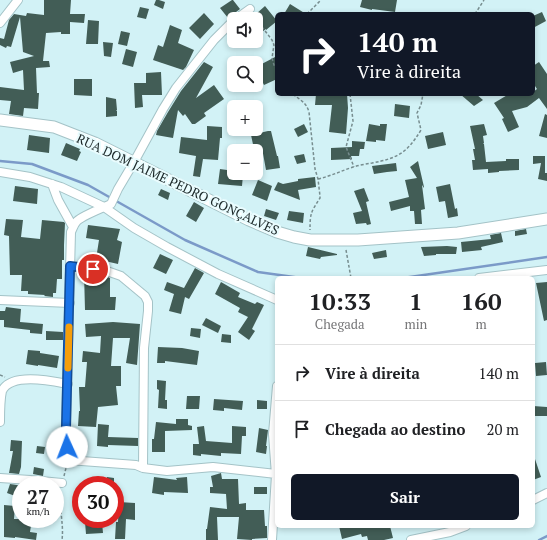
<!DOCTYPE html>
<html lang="pt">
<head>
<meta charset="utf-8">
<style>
	body { margin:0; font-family:"PT Serif",serif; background:#f6f6f6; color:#202124; height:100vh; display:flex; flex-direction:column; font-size:15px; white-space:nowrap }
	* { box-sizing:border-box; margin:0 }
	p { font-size:13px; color:#757577 }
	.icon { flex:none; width:22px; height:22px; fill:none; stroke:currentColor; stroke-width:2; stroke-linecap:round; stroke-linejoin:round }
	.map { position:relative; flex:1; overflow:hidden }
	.sheet { position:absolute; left:275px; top:276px; width:260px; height:252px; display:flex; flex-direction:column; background:#fff; border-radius:6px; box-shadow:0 2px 6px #0003 }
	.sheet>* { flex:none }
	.top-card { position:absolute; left:275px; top:12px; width:260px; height:84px; border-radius:6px; box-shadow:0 2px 6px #0003; background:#111827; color:#fff; overflow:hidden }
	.fabs { position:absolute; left:227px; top:12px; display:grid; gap:8px }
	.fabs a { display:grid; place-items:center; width:36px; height:36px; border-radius:6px; background:#fff; box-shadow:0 2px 6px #0003; font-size:20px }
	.speed { position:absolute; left:12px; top:476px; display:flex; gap:8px; font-size:20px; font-weight:700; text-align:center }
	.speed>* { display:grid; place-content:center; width:52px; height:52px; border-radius:50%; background:#fff; box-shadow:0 2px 6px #0003; line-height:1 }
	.speed small { font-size:10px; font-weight:400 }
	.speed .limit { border:6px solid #d22; background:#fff; color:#111 }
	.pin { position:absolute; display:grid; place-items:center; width:34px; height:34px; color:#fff; margin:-17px; border:2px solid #fff; border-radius:50%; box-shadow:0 1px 4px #0007 }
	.me { position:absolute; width:44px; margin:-22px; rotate:358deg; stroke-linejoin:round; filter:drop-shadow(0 0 3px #0008) }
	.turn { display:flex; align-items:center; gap:14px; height:84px; padding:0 16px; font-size:18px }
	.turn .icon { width:52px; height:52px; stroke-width:2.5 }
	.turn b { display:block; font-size:28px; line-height:34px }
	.eta { display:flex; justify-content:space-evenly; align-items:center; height:68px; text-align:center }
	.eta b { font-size:24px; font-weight:700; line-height:28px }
	.cta { display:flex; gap:8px; margin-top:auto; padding:8px 16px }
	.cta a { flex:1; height:46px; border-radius:6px; background:#111827; color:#fff; font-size:16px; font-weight:700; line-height:46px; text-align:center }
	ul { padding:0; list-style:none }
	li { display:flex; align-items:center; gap:12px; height:56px; padding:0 16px; border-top:1px solid #e0e0e0 }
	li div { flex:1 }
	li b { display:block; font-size:15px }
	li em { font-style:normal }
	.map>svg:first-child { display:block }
</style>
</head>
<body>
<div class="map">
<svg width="547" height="540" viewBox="0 0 547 540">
	<rect width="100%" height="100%" fill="#d2f2f6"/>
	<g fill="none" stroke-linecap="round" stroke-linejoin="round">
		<path stroke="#7b9ac8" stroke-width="2.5" d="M0,161L32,164L88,185L185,240L258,272L301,278
			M403,278L547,257
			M539,540L547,536"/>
	</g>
	<path fill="#425d56" d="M44,0H71L70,14H85L84,23L70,22V34H61V32L46,33L43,61H49L50,67L36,68L37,93H39L38,109L24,108L23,116L9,114L11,101L0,100V87L24,90L23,70L13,73L10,62L34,56L23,52L20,17L11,47L7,46L6,48L0,45V38L4,39L9,20L14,14L26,16L27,13L44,15Z
		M156,0H159L165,2L163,9L154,5Z
		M232,0H233L240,9L228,18L220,8Z
		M362,0H397L395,12L372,9V10L360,7Z
		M290,4L306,14H284Z
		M265,6L277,21L266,30V29L256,36V14Z
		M140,7L149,9L146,19L137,17Z
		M542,12L546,21L533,28V16Z
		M204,13L214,24L200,39L189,28Z
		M88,20L99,21L98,44H86Z
		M170,25L182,30L178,43L194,50L186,67L183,70L153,60L158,45L163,47Z
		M121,31L130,33L127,46L118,44Z
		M103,42L113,43L111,57L104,56Z
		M126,49L137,52L133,67L122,64Z
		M277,56V79L264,85L256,69V67Z
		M204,62L213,67L196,98L214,85L224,99L204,113L206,116L195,124H192L185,114L183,116L178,110L173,138L156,135L157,131L168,112L181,91Z
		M539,62L547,74V109L539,98L527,107L512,111L519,127L508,132L502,119L504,118L494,103L509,94H533V92L537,89L533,83V66Z
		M161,72L162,95H142L143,107L135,108L134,83H146V73Z
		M74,79H92V96L74,95Z
		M316,94H328V95L347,94L348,108L346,134L329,132L332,105H315Z
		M460,94H476L483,100L474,106Z
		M106,97L116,99L117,110H116L117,111V116L106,117Z
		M395,104L410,106L409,118L394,116Z
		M545,114L547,115V138L539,136Z
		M304,124L308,132L298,137L294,129Z
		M369,124L380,126V124H387L385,141L376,140V142L366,141Z
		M484,124L487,135L483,136L484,143L483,144H484L486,162L506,161V159H519V170L499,171V172L488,173V169L473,170L472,160H475L473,149H475L470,126Z
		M207,126L222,127V138H220L218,160L203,159L200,177L193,176L196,156L179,153L181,137L207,140Z
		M268,131H271L277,156H278L280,168L266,170L262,148L254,149L251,135Z
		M443,132L446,145L428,149L425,136Z
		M29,135L50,138L49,153L27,150Z
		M352,141L365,142L364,149H360L359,156H351L352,159L331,160V148L352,147Z
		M66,143L80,149L79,151L81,152L77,161L61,155Z
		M304,154L306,162L297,164L294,156Z
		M533,156H545V173H547V181L538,179L541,163L533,164Z
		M418,161L424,187V188L422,185L425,209L421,210L422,224H415L414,211H410V206L391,211L389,202L409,197L405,180L417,178L410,167Z
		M396,163L397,171L387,172L374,174L372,166Z
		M220,169L234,171V173H239L243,175L242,186L218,184Z
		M315,177L316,187L298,190L300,200L274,190L278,182L283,184L298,181V179Z
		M258,180L272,186L267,201L252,195Z
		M450,184L455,209L457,208L458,216L448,218L445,201L439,202L436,187Z
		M15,186L38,189L37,204L13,201Z
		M364,188L369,201L366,202L371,224L367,225L366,223L356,224L353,213L362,211L354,191Z
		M161,189L170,193L168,200L158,195Z
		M194,202L204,208L196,222L186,216Z
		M266,209L279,213L276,220L264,216Z
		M289,211L304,213L303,223L287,220Z
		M6,219L23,220L21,237L40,239L42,220L64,222L65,223L64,245V260H62V279H57L56,293H53V297L44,296L45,295L28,294V291H21L22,275H10L9,236L4,235Z
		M88,225L120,229L117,240L122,242L118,264L96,259L99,240L86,238Z
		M526,229L527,234L515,236V231Z
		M501,233L503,242L481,247L482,250L462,252L461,242L491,239L490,235Z
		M447,246L457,247L456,254H436V255L424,256L421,247Z
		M308,247L337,254V255L321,257L320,259L306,256Z
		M386,250L387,257L374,259L372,253Z
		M160,254L173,260L166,274L153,268Z
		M95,256L96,264L83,262V257Z
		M195,268L204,273L189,299L185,297L181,314L169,311L174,294L164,290L167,282L184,288Z
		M84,273L103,275L110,278V297H116L115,310H85Z
		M221,282L240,293L238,297L255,304L257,302L264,305L252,329L255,331L249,340L238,332L248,317L238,312L240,308L215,294Z
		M547,282V320L544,321L536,283Z
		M6,307L21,309L20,322L43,324L42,334L30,333V330L4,327V320H0V311H5Z
		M206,318L221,326L218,333L202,325Z
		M113,322L140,324L137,365L126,363L130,338H113L111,366H121V386H116L118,405L98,407L96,427L78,426L79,411H80L79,387H85L87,362H82L83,351L100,353L101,336L86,337L85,324Z
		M191,328L201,329L200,338L190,336Z
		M46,331L63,332V340H46Z
		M222,334L231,335V343L221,342Z
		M158,347L182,348L199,351L197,365L165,361V363H157Z
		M28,350L40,351V353L59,356L57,368L38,365V366L26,364Z
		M546,362L547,375L536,376L535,363Z
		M157,380L166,381L165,400H167V409L158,408L159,390L157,389Z
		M187,396H200L199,409H186Z
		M214,399L243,401L242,410L224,408V411L213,410Z
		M257,400L267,401V409H257Z
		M533,406L547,407V416H533Z
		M176,419H188V425L192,426V430L165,431V452H152V439H154L156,422L176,424Z
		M98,424L109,425L108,437L138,438V446L108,445V447L97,446Z
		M204,426L206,441L232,443V426L246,427V436H242L241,454L221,453V456L201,454V456L193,455V444H199L197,427Z
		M259,428L268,430L266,446H267L266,454L256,452Z
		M11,440L22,441L21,467L19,474L9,473L13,451H10Z
		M37,446L45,447L44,454L36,453Z
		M534,456L541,477L533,480V457Z
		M34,467L44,469L43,476L33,474Z
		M221,473L222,479H238L239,504L246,503V510H264L265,526H267V538L252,539V540L237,539L239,517H217L218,540H206V529H207L210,507L227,509L226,494L210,493V487H213L211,476Z
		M107,477L114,478V485H106Z
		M154,477L177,480L176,478L187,477L188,493L164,492V495L152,493Z
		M10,484L17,485L19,486L18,489H20L18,497L7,493Z
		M254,487H267V494H254Z
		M119,502L135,503V520L126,519L125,539H115L116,522H118Z
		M4,505L15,506L14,519H32L30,532L37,533L36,540L15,537V538L4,537Z
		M85,522H102L103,533L86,534Z
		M339,526H390L393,538L384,540H368L367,536L362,537L361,534L342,539Z"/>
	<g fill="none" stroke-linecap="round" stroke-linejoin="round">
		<g stroke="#a4c3c7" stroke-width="10">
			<path id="street" d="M236,19L250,9
				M234,20L214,40L176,88L163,109L134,162L118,189L111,204C104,207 82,216 77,221C74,224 73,228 71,232L66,427L68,460L136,465L143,468L167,471L213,467L276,474
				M0,23L18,0
				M0,172L30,177L61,187L104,207L134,228L167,247L218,274L277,300
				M52,184L58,200L73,227
				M70,266L104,270L121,276L145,296L148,302V311L144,348L143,468
				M479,278L547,270
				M0,300L70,303
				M0,422C0,413 0,400 2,391C11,372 52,381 68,384
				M0,478L30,480L62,483
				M533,500L547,493
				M272,540L276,475L273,434L277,386
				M411,540L450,532L466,526"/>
		</g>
		<g stroke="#a4c3c7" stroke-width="13">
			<path id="secondary" d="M0,120L54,127L95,143L249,220L277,232L294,237L310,240H358L458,233L547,219"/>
		</g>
		<path stroke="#778d8f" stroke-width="1.5" stroke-dasharray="3 2" stroke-linecap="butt" d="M307,14L321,0
			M475,14L484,0
			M256,19L272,40L274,45L272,58L274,65L277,70
			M293,94C301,101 306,102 309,112L315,169L318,179L320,196V198C311,212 310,213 310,230
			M350,94L353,121L346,147L354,167
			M318,179C331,176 341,171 353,167C359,165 366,164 372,163C398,158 407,153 421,130L417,113L421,105L423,94
			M346,250L351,278
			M0,375L5,377
			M64,476L66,468
			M60,491C59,508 64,524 62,540"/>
		<use href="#street" stroke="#fff" stroke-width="8"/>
		<use href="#secondary" stroke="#fff" stroke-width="11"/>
	</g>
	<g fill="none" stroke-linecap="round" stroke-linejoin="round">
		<g stroke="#114b97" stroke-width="10">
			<path id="route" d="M67,447L66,427L70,266L93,269"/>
		</g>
		<use href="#route" stroke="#1a73e8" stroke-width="7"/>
		<path stroke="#f59e0b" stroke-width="7" d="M68,368L69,327"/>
	</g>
	<g text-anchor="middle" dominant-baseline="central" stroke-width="4" stroke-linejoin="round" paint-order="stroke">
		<g font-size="13" fill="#1a2627" stroke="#e9fcfe">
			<text transform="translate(178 184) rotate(25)">RUA DOM JAIME PEDRO GONÇALVES</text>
		</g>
	</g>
</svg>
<div class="fabs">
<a><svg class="icon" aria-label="sound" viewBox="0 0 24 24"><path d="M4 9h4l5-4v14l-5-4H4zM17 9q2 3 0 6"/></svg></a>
<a><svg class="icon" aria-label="search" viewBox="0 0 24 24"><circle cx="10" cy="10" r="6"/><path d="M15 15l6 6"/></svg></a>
<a>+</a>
<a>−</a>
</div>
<div class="speed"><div>27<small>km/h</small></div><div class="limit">30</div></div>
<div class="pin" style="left:93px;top:269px;background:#d93025"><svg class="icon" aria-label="arrive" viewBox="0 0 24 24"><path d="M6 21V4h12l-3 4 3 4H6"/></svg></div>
<svg class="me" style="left:67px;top:447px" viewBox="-20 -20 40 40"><circle r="19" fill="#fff"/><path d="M0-13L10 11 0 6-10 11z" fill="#1a73e8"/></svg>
<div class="top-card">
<div class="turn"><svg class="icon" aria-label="right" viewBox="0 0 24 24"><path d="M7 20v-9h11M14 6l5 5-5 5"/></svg><div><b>140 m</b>Vire à direita</div></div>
</div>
<section class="sheet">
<div class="eta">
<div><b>10:33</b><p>Chegada</p></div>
<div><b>1</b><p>min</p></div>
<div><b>160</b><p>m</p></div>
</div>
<ul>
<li><svg class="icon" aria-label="right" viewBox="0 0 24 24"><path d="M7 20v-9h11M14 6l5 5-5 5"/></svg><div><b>Vire à direita</b></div><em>140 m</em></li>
<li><svg class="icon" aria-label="arrive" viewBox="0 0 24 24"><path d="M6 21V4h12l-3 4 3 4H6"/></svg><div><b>Chegada ao destino</b></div><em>20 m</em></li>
</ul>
<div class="cta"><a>Sair</a></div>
</section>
</div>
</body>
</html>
